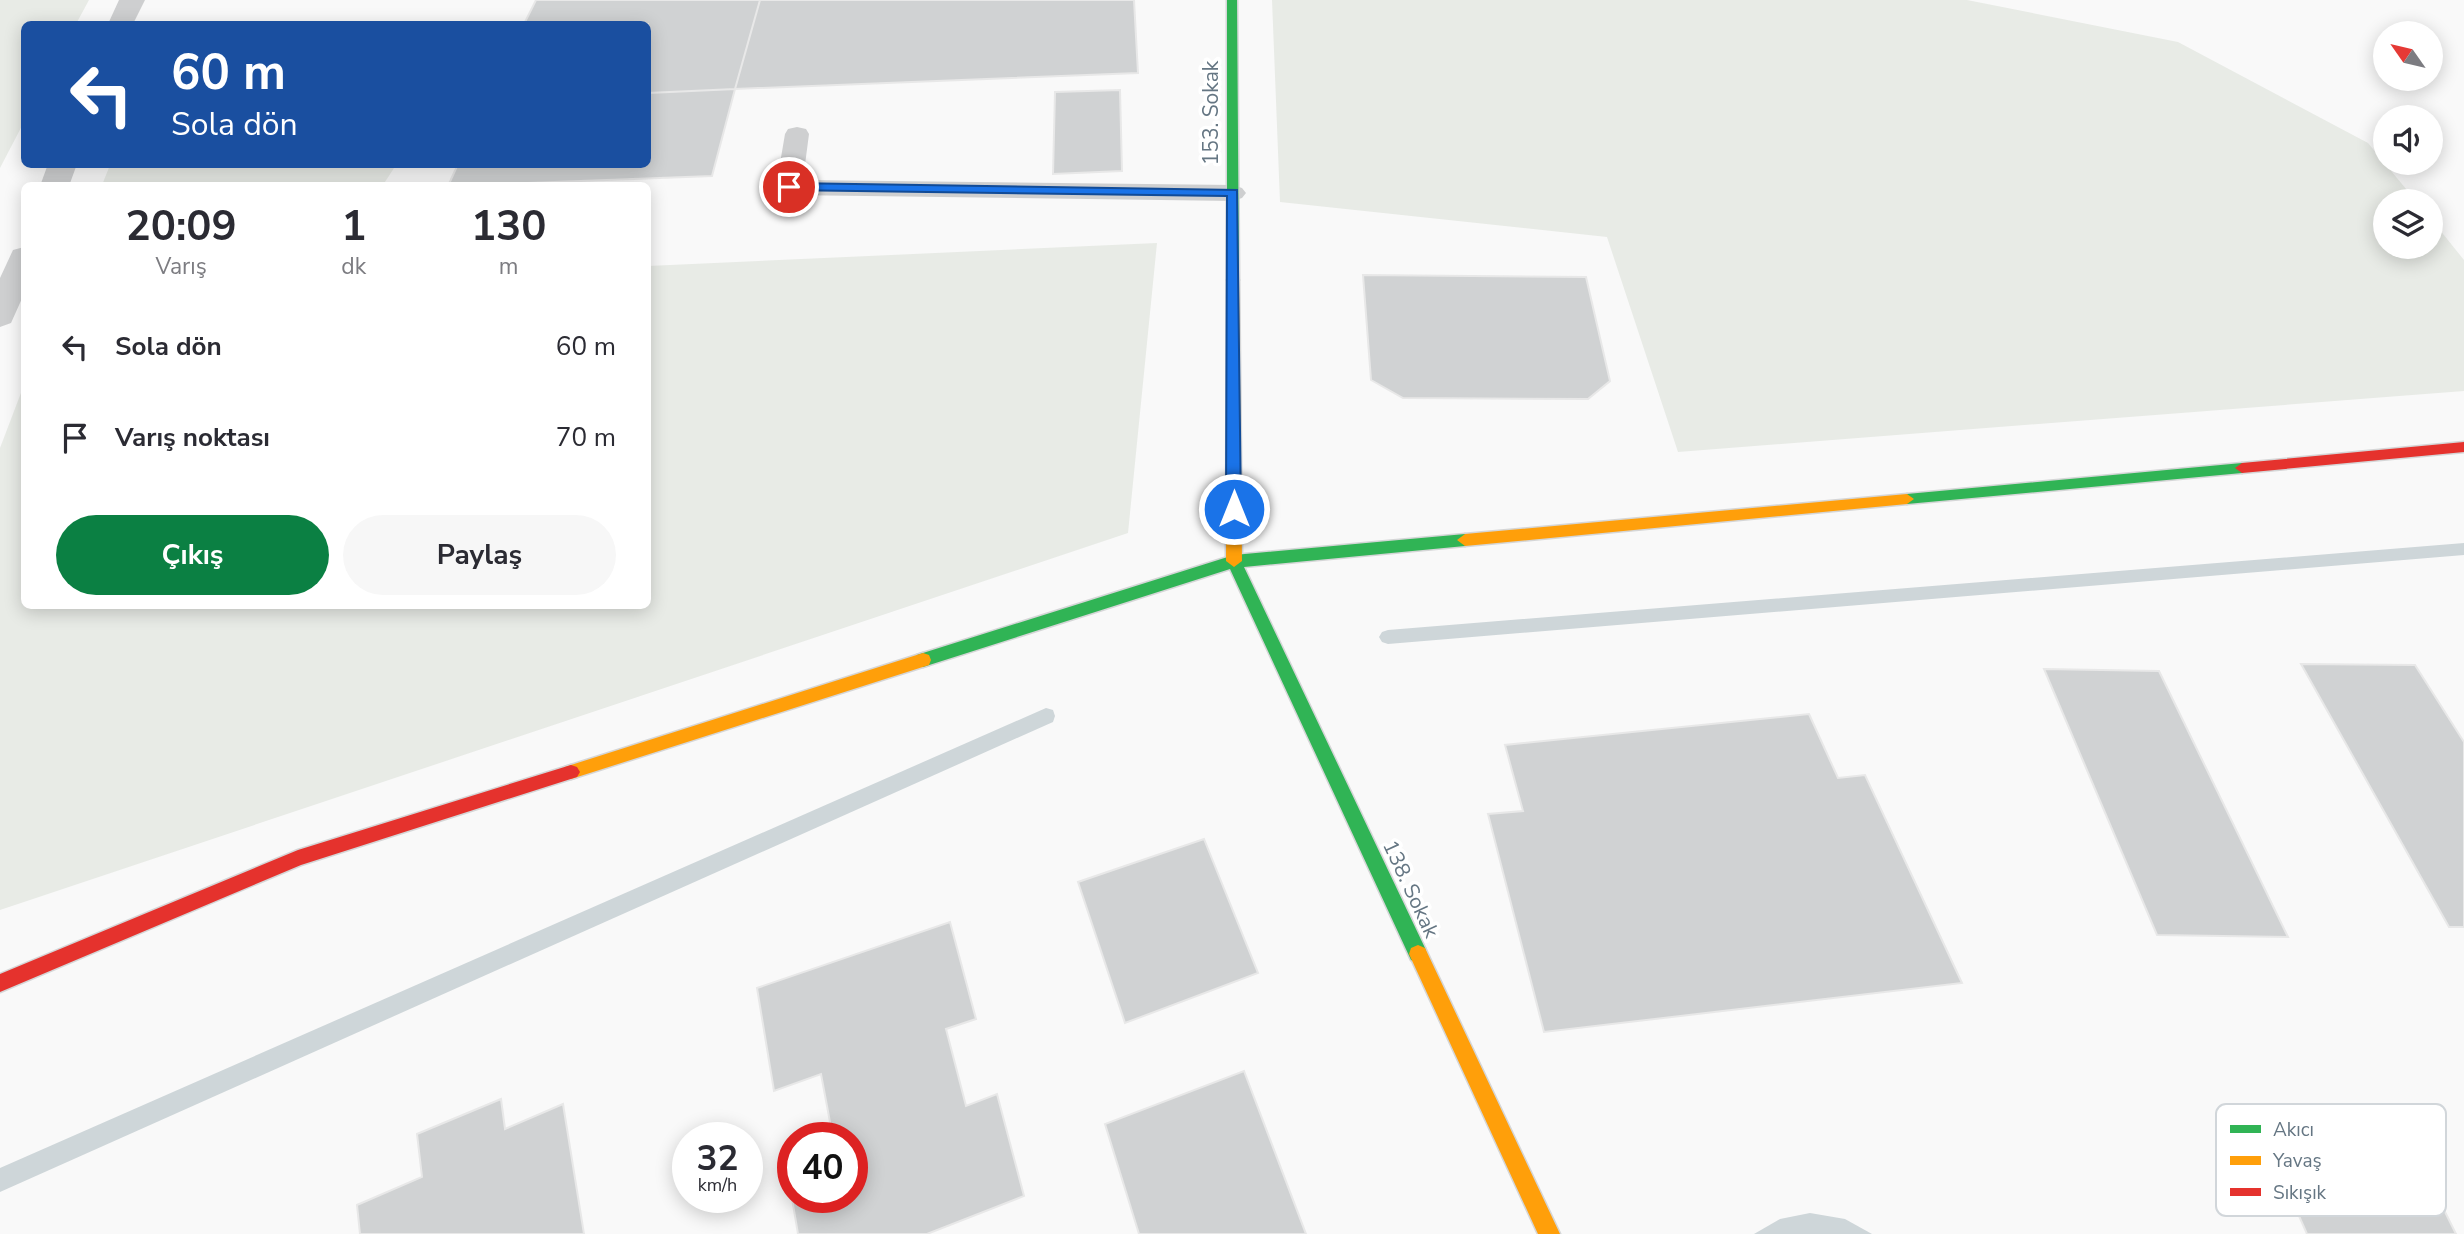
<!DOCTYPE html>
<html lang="tr">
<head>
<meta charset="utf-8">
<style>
	body { margin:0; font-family:"Nunito Sans",sans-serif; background:#f7f7f7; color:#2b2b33; height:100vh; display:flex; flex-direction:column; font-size:26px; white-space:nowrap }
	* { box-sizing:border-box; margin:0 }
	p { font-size:23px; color:#7c7c81 }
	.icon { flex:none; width:38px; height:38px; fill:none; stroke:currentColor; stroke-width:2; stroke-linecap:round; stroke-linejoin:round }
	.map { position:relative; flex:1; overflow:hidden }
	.details { position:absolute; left:21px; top:182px; width:630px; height:427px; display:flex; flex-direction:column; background:#fff; border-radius:10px; box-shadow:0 4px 18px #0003 }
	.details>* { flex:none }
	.hud { position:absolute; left:21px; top:21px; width:630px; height:147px; border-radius:10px; box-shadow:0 4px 18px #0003; background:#1a4fa0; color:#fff; overflow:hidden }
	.needle { width:46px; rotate:304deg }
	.tools { position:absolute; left:2373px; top:21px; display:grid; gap:14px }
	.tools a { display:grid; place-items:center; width:70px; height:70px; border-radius:50%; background:#fff; box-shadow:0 4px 18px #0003; font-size:35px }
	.speed { position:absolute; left:672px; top:1122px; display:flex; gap:14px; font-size:35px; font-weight:700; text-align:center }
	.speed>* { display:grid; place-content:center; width:91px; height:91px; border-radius:50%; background:#fff; box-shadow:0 4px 18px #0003; line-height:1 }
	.speed small { font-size:18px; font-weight:400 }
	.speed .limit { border:10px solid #d22; background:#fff; color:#111 }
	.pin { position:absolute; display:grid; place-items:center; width:60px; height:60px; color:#fff; margin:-30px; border:4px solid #fff; border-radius:50%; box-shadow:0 2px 7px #0007 }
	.me { position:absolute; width:77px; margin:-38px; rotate:0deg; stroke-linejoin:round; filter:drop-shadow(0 0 5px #0008) }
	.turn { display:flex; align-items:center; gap:24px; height:147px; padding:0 35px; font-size:32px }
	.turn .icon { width:91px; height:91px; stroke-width:2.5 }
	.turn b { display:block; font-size:49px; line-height:60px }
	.eta { display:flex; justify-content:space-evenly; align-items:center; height:119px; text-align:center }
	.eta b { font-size:42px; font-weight:700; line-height:49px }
	.cta { display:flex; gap:14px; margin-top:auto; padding:14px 35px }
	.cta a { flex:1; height:80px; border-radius:42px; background:#0b8043; color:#fff; font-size:28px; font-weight:700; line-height:80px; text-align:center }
	.cta a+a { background:#f7f7f7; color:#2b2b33 }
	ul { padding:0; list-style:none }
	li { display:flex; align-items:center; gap:21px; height:91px; padding:0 35px }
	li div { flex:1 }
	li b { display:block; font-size:26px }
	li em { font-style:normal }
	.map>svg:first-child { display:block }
</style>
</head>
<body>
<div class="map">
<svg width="2464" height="1234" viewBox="0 0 2464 1234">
	<rect width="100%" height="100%" fill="#f9f9f9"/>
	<path fill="#e8ebe6" d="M0,0H89L76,24H24V122L0,168Z
		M1272,0H1967L2178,42L2368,143L2416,201H2385V247H2431V219L2464,260V391L1678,452L1607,237L1280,202Z
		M110,165V164L396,165L383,185H102Z
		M1157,243L1128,533L0,910V448L24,385V606H648V266Z"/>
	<path fill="#ced6d9" d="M1810,1213L1845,1219L1872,1234H1754L1780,1219Z"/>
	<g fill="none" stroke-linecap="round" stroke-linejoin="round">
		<path fill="#ced6d9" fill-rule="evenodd" d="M2464,543V555L1388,644L1382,642L1379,637L1382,632L1388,630Z
			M1046,708L1053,710L1055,716L1053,722L0,1192V1168Z"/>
	</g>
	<path fill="#d0d2d3" stroke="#e8e8e8" stroke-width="2" d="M536,0H760L735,89L648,93V24H524Z
		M760,0H1134L1138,73L735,89Z
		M735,89L712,176L448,186L458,164H648V93Z
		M1120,90L1122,171L1053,174L1055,92Z
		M1363,275L1586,277L1610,381L1588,399L1403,398L1371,380Z
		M2301,664L2415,665L2464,742V927H2449Z
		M2044,669L2159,671L2288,937L2157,935Z
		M1809,714L1838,778L1865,775L1962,983L1544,1032L1488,814L1523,811L1505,745Z
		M1204,839L1258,973L1125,1023L1078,882Z
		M950,922L976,1019L946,1029L966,1106L997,1094L1024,1196L927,1234H798L787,1169L793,1167V1197H852V1138H833L821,1074L774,1091L757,988Z
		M1244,1071L1306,1234H1139L1105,1124Z
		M501,1099L505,1129L563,1104L584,1234H360L357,1205L422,1177L417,1134Z
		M2250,1105L2393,1107L2456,1234H2307Z"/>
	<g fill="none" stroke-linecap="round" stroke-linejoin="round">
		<g stroke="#d5d6d7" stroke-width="3">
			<path id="fast" d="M1227,0H1237L1239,280L1233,284L1227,280Z
				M2242,463L2249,468L2242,473L1907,504L1900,499L1907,494Z
				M1465,534L1473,540L1465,546L1244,567L1425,948L1427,954L1425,960L1418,963L1411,960L1230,569L923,667L917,665L915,660L917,655L923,653L1234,555Z"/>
		</g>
		<g stroke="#d5d6d7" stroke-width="3">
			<path id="slow" d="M1233,276L1239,280L1242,561L1234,567L1226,561L1227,280Z
				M1907,494L1914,499L1907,504L1465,546L1457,540L1465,534Z
				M923,653L929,655L931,660L929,665L571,779L565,777L562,772L565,767L571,765Z
				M1418,945L1425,948L1560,1234H1538L1409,954L1411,948Z"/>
		</g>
		<g stroke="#d5d6d7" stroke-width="3">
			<path id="jam" d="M2464,442V452L2242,473L2235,468L2242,463Z
				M571,765L577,767L580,772L577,777L301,865L0,992V974L298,850Z"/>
		</g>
		<path fill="#cecfd0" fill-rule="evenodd" d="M797,127L806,129L809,134L803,180L1233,185L1242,188L1246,193L1242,198L1233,201L789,195L780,192L776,187L785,134L788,129Z"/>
		<path fill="#cecfd0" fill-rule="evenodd" d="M119,0H145L133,24H108Z
			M48,164H77L69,186H40Z
			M24,247V294L11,323L0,327V278L13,250Z"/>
		<use href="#fast" fill="#30b455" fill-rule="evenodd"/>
		<use href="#slow" fill="#ff9f0a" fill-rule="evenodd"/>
		<use href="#jam" fill="#e5322d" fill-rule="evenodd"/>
	</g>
	<path fill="#1a73e8" stroke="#114b97" stroke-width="2" d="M789,183L1237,190L1241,509L1239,513H1228L1226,509L1227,196L785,190V184Z"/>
	<g text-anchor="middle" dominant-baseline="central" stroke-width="7" stroke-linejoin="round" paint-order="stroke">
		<g font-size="21" fill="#657683" stroke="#fff">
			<text transform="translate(1211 113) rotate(-90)">153. Sokak</text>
			<text transform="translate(1411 889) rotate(65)">138. Sokak</text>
		</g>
	</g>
	<rect x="2216" y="1104" width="230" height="112" rx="10" fill="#fff" stroke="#d1d6da" stroke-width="2"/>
	<rect x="2230" y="1125" width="31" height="8" fill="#30b455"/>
	<rect x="2230" y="1156" width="31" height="9" fill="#ff9f0a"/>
	<rect x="2230" y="1188" width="31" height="8" fill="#e5322d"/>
	<g font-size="19" fill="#657683">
		<text x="2273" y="1136">Akıcı</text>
		<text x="2273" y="1167">Yavaş</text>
		<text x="2273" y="1199">Sıkışık</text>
	</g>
</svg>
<div class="tools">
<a><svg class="needle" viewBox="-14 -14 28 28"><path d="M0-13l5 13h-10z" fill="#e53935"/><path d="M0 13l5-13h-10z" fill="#7c7c81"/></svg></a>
<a><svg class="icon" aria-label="sound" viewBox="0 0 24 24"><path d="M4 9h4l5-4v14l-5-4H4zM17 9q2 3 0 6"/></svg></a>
<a><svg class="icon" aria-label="layers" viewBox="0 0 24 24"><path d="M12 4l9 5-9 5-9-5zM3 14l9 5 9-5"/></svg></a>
</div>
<div class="speed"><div>32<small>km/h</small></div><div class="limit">40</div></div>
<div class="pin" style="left:789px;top:187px;background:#d93025"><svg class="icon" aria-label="arrive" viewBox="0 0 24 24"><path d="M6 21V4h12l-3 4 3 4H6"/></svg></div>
<svg class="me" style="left:1234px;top:509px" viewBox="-20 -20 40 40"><circle r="17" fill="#1a73e8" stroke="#fff" stroke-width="3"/><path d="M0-11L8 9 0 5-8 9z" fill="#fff"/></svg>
<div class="hud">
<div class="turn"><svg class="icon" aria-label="left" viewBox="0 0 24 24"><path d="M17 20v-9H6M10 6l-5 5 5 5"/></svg><div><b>60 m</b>Sola dön</div></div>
</div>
<section class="details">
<div class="eta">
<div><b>20:09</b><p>Varış</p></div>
<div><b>1</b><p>dk</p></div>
<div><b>130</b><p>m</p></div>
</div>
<ul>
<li><svg class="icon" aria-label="left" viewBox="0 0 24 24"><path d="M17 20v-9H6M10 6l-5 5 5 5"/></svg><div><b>Sola dön</b></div><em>60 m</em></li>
<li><svg class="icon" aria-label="arrive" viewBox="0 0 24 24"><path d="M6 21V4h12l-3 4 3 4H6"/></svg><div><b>Varış noktası</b></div><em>70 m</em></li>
</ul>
<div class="cta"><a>Çıkış</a><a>Paylaş</a></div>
</section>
</div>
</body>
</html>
